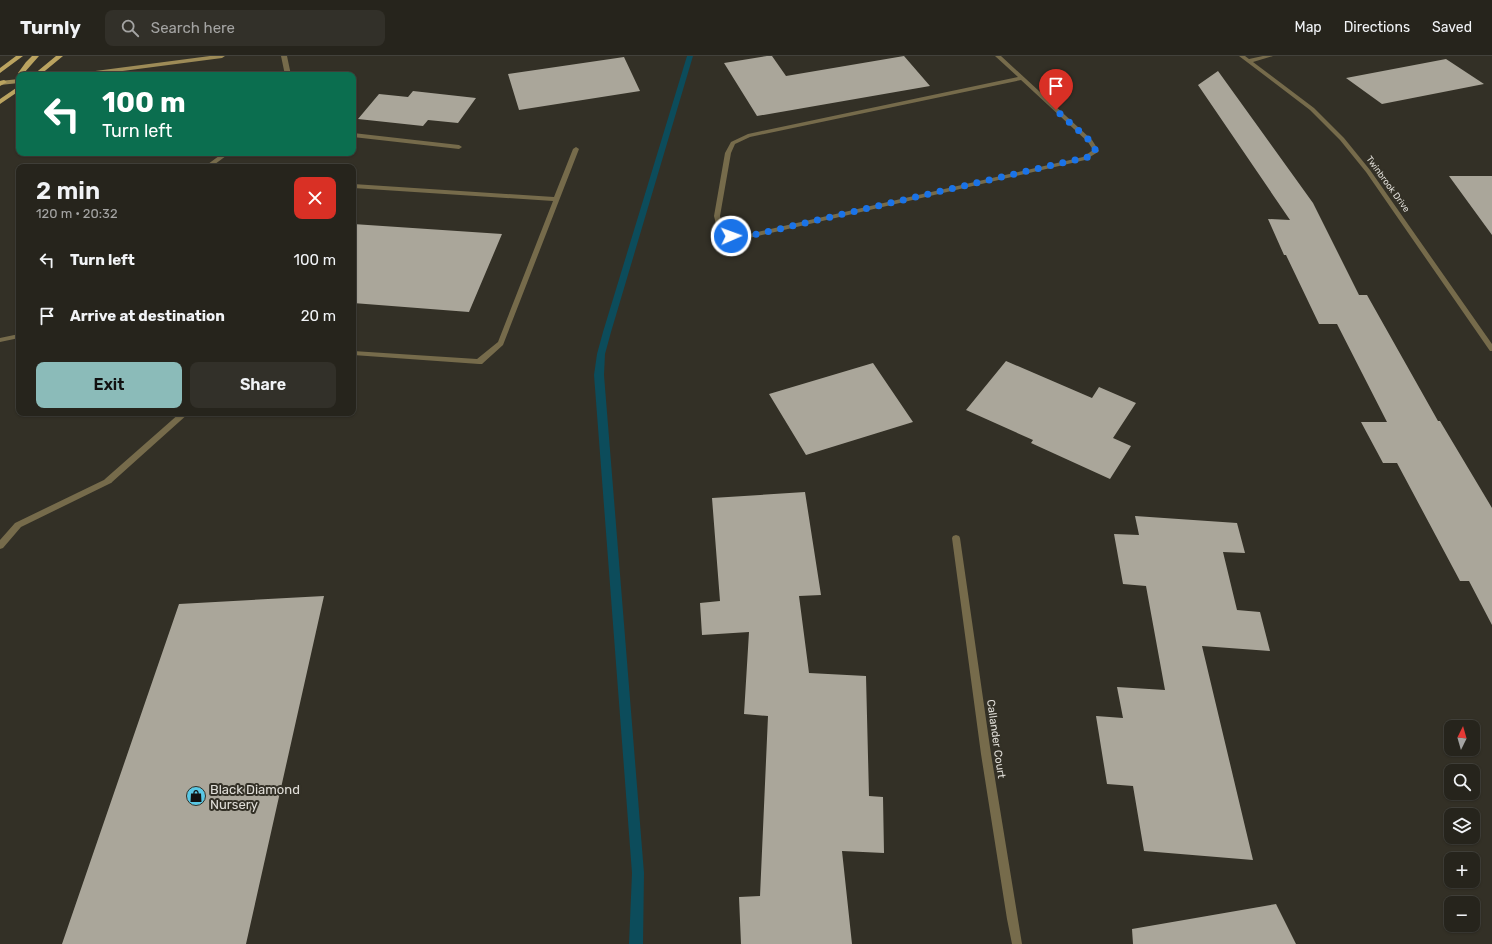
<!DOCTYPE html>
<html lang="en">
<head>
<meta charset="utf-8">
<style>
	body { margin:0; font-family:Rubik,sans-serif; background:#323029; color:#f1f3f6; height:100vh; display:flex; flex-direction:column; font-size:15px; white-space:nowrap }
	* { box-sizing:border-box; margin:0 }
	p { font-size:13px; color:#a4a4a3 }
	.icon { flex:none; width:22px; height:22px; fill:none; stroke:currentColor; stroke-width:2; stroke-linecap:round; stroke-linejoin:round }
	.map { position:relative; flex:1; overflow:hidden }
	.drawer { position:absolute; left:16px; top:108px; width:340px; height:252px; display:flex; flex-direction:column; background:#26241c; border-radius:8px; box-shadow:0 1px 3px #0004,0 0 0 1px #42413b }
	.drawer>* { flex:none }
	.hud { position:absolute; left:16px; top:16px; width:340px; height:84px; border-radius:8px; box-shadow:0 1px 3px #0004,0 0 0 1px #42413b; background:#0b6e4f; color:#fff; overflow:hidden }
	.needle { width:26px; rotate:5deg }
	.fabs { position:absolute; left:1444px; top:664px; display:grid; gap:8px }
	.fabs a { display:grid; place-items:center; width:36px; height:36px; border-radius:8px; background:#26241c; box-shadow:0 1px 3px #0004,0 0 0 1px #42413b; font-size:20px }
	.pin { position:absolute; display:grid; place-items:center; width:34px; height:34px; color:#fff; margin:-41px -17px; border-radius:50% 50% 50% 0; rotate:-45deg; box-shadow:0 0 4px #0007 }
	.pin .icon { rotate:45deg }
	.me { position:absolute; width:44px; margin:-22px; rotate:88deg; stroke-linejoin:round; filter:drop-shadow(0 0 3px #0008) }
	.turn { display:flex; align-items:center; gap:14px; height:84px; padding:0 20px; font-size:18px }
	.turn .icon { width:52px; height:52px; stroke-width:2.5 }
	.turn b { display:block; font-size:28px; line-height:34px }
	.round { display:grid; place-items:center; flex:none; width:42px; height:42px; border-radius:8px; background:#323029 }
	.summary { display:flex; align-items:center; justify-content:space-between; height:68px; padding:0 20px }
	h1 { font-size:24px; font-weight:600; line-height:30px }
	.primary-button { display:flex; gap:8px; margin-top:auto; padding:8px 20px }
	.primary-button a { flex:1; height:46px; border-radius:8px; background:#8bbbb9; color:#111; font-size:16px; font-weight:600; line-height:46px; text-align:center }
	.primary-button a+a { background:#323029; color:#f1f3f6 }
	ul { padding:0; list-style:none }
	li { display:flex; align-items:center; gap:12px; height:56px; padding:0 20px }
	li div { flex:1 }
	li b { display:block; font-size:15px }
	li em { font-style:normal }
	header { display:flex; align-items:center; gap:24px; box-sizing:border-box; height:56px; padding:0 20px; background:#26241c; border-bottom:1px solid #42413b }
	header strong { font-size:19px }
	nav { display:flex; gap:22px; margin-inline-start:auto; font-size:14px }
	.search { width:280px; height:36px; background:#323029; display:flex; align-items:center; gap:10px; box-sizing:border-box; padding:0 14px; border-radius:8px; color:#a4a4a3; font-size:15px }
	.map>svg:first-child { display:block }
</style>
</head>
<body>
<header>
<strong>Turnly</strong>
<div class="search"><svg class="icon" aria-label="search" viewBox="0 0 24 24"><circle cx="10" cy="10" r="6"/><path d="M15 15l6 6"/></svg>Search here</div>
<nav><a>Map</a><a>Directions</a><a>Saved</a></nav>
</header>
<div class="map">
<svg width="1492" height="888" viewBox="0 0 1492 888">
	<rect width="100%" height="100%" fill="#333026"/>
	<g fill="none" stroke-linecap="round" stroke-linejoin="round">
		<path fill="#0c4c5b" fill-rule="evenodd" d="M687,0H693L611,276L605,298L604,319L644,817L643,888H629L632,817L594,319L597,298L603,276Z"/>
	</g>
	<path fill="#aaa69a" d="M767,0H772L786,20L904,0L930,30L757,60L724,7Z
		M624,1L640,35L519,54L508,18Z
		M1446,3L1484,28L1382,48L1346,22Z
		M1218,15L1313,147L1359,239H1367L1438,365H1440L1492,452V569L1469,525H1460L1397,407H1383L1361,366H1387L1337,268H1319L1286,199H1284L1268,163L1290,164L1198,29Z
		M413,35L476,42L458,67L428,64L423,70L358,63L379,38L408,41Z
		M1449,120H1492V179Z
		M353,168L502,178L469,256L353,247Z
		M1006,305L1092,342L1099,331L1136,347L1113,382L1131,390L1110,423L1031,387L1033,384L966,354Z
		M873,307L913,366L806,399L769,338Z
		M805,436L821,539L799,540L809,617L866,620L869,740L883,741L884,797L842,795L852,888H741L739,841L760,840L768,660L744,658L749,576L702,579L700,547L720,545L712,442Z
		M1135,460L1237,467L1245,497L1223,496L1237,554L1260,556L1270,595L1202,590L1253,804L1144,795L1133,730L1107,728L1096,660L1123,662L1117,631L1165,634L1146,530L1123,528L1114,478L1139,479Z
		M324,540L246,888H62L179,548Z
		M1276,848L1296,888H1133L1132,873Z"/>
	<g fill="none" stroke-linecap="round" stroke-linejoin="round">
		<path fill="#766b4b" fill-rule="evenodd" d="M281,0H287L291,19H285Z
			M995,0H1001L1092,84L1099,95L1098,96L1085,104L749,182L729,180L717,172L714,160L725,97L731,86L748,78L1018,21ZM1021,24L1088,86L1093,94L1083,101L749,178L732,177L723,171L720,160L731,97L735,88L750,81Z
			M353,77L459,89L462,91L459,93L353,81Z
			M576,91L579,93L503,289L482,308H479L353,299V295L477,303L498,286L553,145L353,132V128L554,141L573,93Z
			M223,97H230L211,111H204Z
			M19,278V282L0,286V282Z
			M180,357H189L111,427H105L104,425L105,423Z"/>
		<path fill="#766b4b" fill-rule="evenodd" d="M1239,0H1245L1249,3L1263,0H1273L1253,6L1314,52L1344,82L1370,114L1492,288V295H1490L1366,116L1340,84L1310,54Z
			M108,422L111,423L112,425L111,427L21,471L3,492L0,493V484L15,467Z
			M956,479L959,480L960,482L991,698L1022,888H1012L1007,863L981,698L952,482L953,480Z"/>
		<path fill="#9d8b57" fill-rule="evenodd" d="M210,0H225L222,2L92,19H77L80,17Z
			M19,23V27L0,29V25Z"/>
		<path fill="#bba460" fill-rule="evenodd" d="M16,0H23L0,17V12Z
			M32,0H39L24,17L25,19H19L18,17L26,6Z
			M56,0H63L40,19H33Z
			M4,24L7,26L0,30V25Z
			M19,30V35L0,48V43Z"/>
	</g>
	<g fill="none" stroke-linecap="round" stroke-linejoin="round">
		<path stroke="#1a73e8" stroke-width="7" stroke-dasharray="0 12.6" d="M731,180H749L1070,105L1086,102L1096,95L1090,85L1056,54"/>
	</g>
	<defs>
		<g id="shop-disc" transform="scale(1)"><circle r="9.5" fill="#5ac8e5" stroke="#333026"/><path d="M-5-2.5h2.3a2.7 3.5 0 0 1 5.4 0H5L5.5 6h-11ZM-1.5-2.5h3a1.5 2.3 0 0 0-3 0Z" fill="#111"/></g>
	</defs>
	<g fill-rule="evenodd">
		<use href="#shop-disc" x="196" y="740"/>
	</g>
	<g text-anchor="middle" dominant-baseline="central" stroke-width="4" stroke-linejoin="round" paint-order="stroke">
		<g font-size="9" fill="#e0ded8" stroke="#333026">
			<text transform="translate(1388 128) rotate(54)">Twinbrook Drive</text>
		</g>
		<g font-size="11" fill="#e0ded8" stroke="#333026">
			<text transform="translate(996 683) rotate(82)">Callander Court</text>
		</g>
		<g font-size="13" fill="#e0ded8" stroke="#333026" text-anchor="start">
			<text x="210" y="733">Black Diamond<tspan x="210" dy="15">Nursery</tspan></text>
		</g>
	</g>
</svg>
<div class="fabs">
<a><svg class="needle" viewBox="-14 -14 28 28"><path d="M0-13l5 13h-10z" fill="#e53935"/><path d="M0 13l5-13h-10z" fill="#a4a4a3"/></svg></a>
<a><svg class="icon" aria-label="search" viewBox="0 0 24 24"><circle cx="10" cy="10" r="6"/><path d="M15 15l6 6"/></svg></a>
<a><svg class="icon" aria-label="layers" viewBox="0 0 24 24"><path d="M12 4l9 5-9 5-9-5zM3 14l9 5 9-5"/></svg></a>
<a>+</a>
<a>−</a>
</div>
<div class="pin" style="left:1056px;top:54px;background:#d93025"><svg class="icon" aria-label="arrive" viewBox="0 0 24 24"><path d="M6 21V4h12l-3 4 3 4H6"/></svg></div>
<svg class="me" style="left:731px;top:180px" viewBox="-20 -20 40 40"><circle r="17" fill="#1a73e8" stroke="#fff" stroke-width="3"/><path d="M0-11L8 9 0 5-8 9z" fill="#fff"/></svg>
<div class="hud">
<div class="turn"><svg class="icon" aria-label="left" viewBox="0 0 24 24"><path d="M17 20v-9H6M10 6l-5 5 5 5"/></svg><div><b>100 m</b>Turn left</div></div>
</div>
<section class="drawer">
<div class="summary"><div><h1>2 min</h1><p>120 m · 20:32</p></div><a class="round" style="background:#d93025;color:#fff"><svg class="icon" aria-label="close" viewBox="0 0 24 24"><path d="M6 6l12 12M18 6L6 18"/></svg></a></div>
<ul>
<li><svg class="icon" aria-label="left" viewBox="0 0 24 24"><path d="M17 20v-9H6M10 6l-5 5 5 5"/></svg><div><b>Turn left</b></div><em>100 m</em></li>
<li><svg class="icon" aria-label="arrive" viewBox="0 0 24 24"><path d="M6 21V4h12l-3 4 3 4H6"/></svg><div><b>Arrive at destination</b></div><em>20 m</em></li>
</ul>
<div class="primary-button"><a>Exit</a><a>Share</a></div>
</section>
</div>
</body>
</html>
